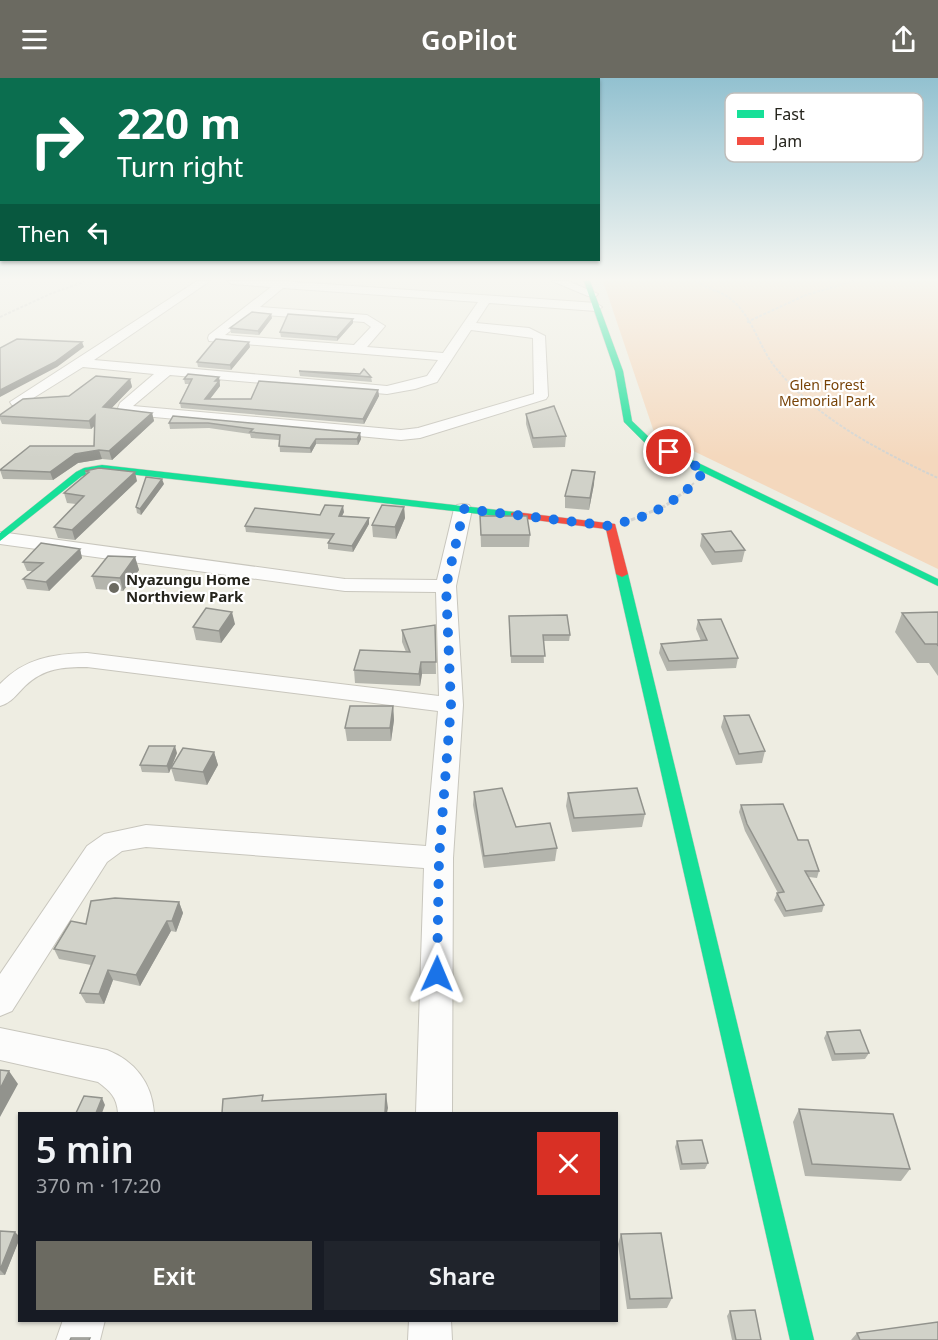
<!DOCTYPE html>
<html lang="en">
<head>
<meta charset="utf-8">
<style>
	body { margin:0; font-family:"Noto Sans",sans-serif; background:#20242c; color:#f1f3f6; height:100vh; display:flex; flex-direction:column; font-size:22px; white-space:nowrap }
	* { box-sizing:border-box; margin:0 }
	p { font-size:20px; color:#9ea1a6 }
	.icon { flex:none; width:33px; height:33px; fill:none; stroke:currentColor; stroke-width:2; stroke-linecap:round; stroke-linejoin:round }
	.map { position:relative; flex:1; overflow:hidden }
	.drawer { position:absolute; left:18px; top:1034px; width:600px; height:210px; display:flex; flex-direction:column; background:#171b24; border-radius:0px; box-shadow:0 2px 4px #0004 }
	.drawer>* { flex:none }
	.top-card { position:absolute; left:0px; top:0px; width:600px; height:183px; box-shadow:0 2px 4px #0004; background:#0b6e4f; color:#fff; overflow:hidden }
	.pin { position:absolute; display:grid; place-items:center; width:51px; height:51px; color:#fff; margin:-26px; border:3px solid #fff; border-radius:50%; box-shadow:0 2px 6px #0007 }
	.me { position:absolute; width:66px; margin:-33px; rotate:1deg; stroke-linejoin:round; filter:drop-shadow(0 0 4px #0008) }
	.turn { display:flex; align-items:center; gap:21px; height:126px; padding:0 18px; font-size:27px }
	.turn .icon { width:78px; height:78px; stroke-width:2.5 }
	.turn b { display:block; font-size:42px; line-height:51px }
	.then { display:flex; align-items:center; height:57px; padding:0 18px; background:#0003; gap:12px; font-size:22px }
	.round { display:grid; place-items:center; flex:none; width:63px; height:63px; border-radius:0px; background:#20242c }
	.headline { display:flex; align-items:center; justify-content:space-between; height:102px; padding:0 18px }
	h1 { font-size:36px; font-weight:600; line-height:45px }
	.primary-button { display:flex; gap:12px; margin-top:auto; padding:12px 18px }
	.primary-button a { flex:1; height:69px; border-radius:0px; background:#6b6a61; color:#fff; font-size:24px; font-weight:600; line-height:69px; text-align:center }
	.primary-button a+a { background:#20242c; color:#f1f3f6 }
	header { display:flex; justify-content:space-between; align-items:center; height:78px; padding:0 18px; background:#6b6a61; color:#fff; font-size:27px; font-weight:600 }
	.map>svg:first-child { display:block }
</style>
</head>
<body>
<header><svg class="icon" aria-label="menu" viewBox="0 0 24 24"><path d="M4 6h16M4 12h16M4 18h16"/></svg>GoPilot<svg class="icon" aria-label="share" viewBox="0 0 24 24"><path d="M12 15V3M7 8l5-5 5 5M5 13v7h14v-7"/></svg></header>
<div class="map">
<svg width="938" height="1262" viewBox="0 0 938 1262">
	<rect width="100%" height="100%" fill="#eeede2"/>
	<path fill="#f4d8bd" d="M603,203H938V491L654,354Z"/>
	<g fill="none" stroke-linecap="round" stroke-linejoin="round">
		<g stroke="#c8c6bd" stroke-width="2">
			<path id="street" d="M197,203H210L94,282L387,308L427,298L438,282L209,263L208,260L209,257L271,209L232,206L227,203H281L596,225L602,229L596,233L489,225L476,245L529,250L545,258L548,318L546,321L420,360L401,362L133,337L120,333L118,330L120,325L154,296L83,289L22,327H12L10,324ZM283,210L478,224L443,275L367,269L385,248L367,237L260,229ZM252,236L364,244L371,249L354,267L225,257ZM471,252L533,260L534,316L418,350L401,352L133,328L170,297L387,316L415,311L437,304Z
				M552,203H568L598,216L596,218H588Z
				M463,426L469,427L472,431L456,508L463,627L453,780L452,1035H416L424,790L146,769L122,773L107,784L12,933L0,938V896L87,768L104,756L146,747L426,768L438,633L87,589C63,589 44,590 25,608C17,616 11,625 0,628V606C25,580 52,576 87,575L439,618L436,514L345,513L0,466V454L345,501L437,502L454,431L457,427Z
				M0,950L107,972C135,983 152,1005 154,1035H118C117,1019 110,1013 98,1004L0,982Z
				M63,1242H105L100,1262H56Z
				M409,1242H451L452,1262H408Z"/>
		</g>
		<g stroke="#c8c6bd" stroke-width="1">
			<path id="fast" d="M584,203H590L623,293L632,343L653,363L938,501V508L647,367L624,344L615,293Z
				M102,387L515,434L520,437L515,440L102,393L82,398L0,463V455L76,394L84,390Z
				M622,493L628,496L814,1262H790L616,496Z"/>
		</g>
		<g stroke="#c8c6bd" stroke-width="1">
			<path id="jam" d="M515,434L615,446L628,496L622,499L616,496L606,451L511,439V435Z"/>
		</g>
		<path stroke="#d4d4d0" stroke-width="2" stroke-dasharray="3 1.5" stroke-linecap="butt" d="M697,203C708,212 723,213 733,223C753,240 759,269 775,289C817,341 878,372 938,400
			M0,239L50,216L86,203
			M747,244L806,217L854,203
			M685,413L694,405"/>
		<path stroke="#d4d4d0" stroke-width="3" stroke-dasharray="4.5 2" stroke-linecap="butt" d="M631,442L665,428L687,412"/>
		<use href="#street" fill="#fcfcfb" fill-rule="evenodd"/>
		<use href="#fast" fill="#16e098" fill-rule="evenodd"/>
		<use href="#jam" fill="#f24e42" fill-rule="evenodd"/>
	</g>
	<path fill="#b4b5ad" d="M272,240L259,257L231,255L230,250Z
		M353,245L337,263L281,259L280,254Z
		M250,269L231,292L198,289L197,284Z
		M299,293L371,299L372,304L300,298Z
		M219,299L220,308L210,321H251L378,312L379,318L364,346L181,330L180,325L189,306H185L184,301Z
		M130,301L132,309L111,330L152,335L154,343L112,382L102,381L78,385L53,402L3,401L0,392L94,368L95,348L91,351L2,346L0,341V337Z
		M526,336L566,358L565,369L533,370L526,346Z
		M173,338L360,355L361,361L358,367L316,366L311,375L280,374L279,362L251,360L250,356L209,350L170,351L169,345Z
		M85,393L137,403L75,462L58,460L54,449L76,426L67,425L64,415L86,396Z
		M164,406L141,437L137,435L136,429Z
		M594,406L589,432L565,430V418Z
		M404,429L405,440L396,461L373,459L372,447Z
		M344,434L342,438L369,446L353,474L328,471V465L330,461L246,454L245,448Z
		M480,438L530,457L529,469H481Z
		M702,456L745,472L742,484L712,487L700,468Z
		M80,471L82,480L49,513L27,511L23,501L33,493H27L23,484Z
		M135,479L139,492L123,513L96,511L92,498Z
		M938,534V598L929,585H917L895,554L902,535Z
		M509,538L570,557L569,563H543L544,585H511Z
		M698,542L738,580L736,590L667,593L659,575L661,566L701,563L696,551Z
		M235,546L221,565L196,562L193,549Z
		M435,547L436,596H422L420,608L355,605L354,592L406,574L402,564V552Z
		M393,628L394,642L391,663H347L345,650Z
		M724,638L765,673L762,685L736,687L721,649Z
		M214,674L218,687L207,707L175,703L171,690Z
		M177,675L169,695L142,694L140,687Z
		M474,714L516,749L557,770L555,783L484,790L473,727Z
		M568,715L645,736L642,749L572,754L566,728Z
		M741,727L798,762L819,793L817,800L809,799L824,827L822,834L784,839L774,822L777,815H778L745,753L739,734Z
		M179,824L183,835L176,854L171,853L140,908L113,902L104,926L86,925L80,915L91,887L59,881L54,871L86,846Z
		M827,954L869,975L865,981L832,983L824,960Z
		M799,1031L910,1091L901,1103L805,1098L793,1044Z
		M677,1063L708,1085L705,1091L680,1092L675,1069Z
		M0,1153L20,1159L5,1197H0Z
		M621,1156L672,1220L667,1230L627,1231L618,1166Z
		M730,1233L761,1262H732L727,1238Z
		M857,1255L938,1262H851Z"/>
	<path fill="#92938d" d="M271,236L272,240L259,257L258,253Z
		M353,241V245L337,263V259Z
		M82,264L84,269L57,289L0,319V312Z
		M249,264L250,269L231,292L230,287Z
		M219,299L220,308L206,326L205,321L215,303Z
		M130,301L132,309L105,337L103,329Z
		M378,312L379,318L364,346L363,341Z
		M152,335L154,343L112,382L109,373Z
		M95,337L97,345L91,351L89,343Z
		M360,355L361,361L358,367L357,361Z
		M316,361V366L311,375L310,370Z
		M99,372L102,381L78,385L53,402L50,394L75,376Z
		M135,394L137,403L75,462L72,452Z
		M595,394L594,406L589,432L590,420Z
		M162,401L164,406L141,437L140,431Z
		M343,428L344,434L339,444V438Z
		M404,429L405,440L396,461L395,449Z
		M369,440V446L353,474L352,468Z
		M80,471L82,480L49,513L46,504Z
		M135,479L139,492L123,513L120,500Z
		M232,534L235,546L221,565L219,553Z
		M421,584L422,596L420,608L419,596Z
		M393,628L394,642L391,663L390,650Z
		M175,668L177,675L169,695L167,688Z
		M214,674L218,687L207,707L203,694Z
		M179,824L183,835L176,854L172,843Z
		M167,843L171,853L140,908L136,897Z
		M108,892L113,902L104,926L99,916Z
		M9,993L18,1006L0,1039V1011Z
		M386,1016L388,1030L387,1035H385Z
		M102,1020L105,1027L102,1035H96Z
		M15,1154L20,1159V1160L5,1197L0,1192Z"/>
	<path fill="#d1d2c9" stroke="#92938d" stroke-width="1.5" d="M252,234L271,236L258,253L230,250Z
		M288,236L353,241L337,259L280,254Z
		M17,261L82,264L55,284L0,312V270Z
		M216,261L249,264L230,287L197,284Z
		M364,291L371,299L299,293L360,296Z
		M188,296L219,299L215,303H219L205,321H251L259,303L378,312L363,341L180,325L192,301H184Z
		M96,298L130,301L103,329L152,335L109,373L99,372L75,376L50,394L0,392L30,368H94L95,337L89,343L0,338V337L23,321L69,318Z
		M554,328L566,358L533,360L526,336Z
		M173,338L360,355L357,361H316L310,370L279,368L280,357L250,354L253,351L208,345H169Z
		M99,390L135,394L72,452L54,449L84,418L64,415L89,394L85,393Z
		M572,392L595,394L590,420L565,418Z
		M146,399L162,401L140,431L136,429Z
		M325,427L343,428L339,438L369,440L352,468L328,465L334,456L245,448L255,430L320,437Z
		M382,427L404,429L395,449L372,447Z
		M480,438H527L530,457H481Z
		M731,453L745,472L715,474L702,456Z
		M41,465L80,471L46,504L23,501L43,485L23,484Z
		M108,478L135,479L120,500L92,498Z
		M206,530L232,534L219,553L193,549Z
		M938,534V568L937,566H925L902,535Z
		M567,537L570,557H543L545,578H511L509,538Z
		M721,541L738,580L669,583L661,566L707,562L698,542Z
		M435,547L436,584H421L419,596L354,592L360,572L410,574L402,552Z
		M350,628H393L390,650H345Z
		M749,637L765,673L739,676L724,638Z
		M149,668H175L167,688L140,687Z
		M183,670L214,674L203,694L171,690Z
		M502,710L516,749L550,745L557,770L484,778L474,714Z
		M637,710L645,736L574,740L568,715Z
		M783,726L798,762H808L819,793H805L824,827L786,833L777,815L784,814L747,746L741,727Z
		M115,820L179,824L172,843H167L136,897L108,892L99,916L80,915L95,878L54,871L71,843L86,846L91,823Z
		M860,952L869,975L835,976L827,954Z
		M0,992L9,993L0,1011Z
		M386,1016L385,1035H222L223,1021L263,1017L262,1023Z
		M84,1018L102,1020L96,1035H76Z
		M799,1031L893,1036L910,1091L812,1086Z
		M702,1062L708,1085L682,1086L677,1063Z
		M0,1153L15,1154L0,1192Z
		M661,1155L672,1220L630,1221L621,1156Z
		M755,1232L761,1262H736L730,1233Z
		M938,1244V1262H860L857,1255Z
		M71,1260H90L89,1262H70Z"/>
	<linearGradient id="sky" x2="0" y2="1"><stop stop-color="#92c1d0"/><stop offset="0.53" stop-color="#f7f7f2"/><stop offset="1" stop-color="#f7f7f2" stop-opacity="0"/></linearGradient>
	<rect width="938" height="380" fill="url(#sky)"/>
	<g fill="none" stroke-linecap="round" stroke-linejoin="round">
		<path stroke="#1a73e8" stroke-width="10" stroke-dasharray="0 18" d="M437,896L439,780L451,627L446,508L464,431L610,448L651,436L683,416L705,393L669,374"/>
	</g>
	<circle fill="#6b6a61" stroke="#fff" stroke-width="2" cx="114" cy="510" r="6"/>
	<g text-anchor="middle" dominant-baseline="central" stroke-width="4.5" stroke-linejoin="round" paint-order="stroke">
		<g font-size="14" fill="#784307" stroke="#fff">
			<text x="827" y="306">Glen Forest<tspan x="827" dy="16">Memorial Park</tspan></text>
		</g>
		<g font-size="15" font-weight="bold" fill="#25241c" stroke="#fff" text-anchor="start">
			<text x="126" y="501">Nyazungu Home<tspan x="126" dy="17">Northview Park</tspan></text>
		</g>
	</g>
	<rect x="725" y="15" width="198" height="69" rx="9" fill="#fff" stroke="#bebdbb" stroke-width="1.5"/>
	<rect x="737" y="32" width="27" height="8" fill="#16e098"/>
	<rect x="737" y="59" width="27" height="8" fill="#f24e42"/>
	<g font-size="16" fill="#25241c">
		<text x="774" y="42">Fast</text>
		<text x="774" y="69">Jam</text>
	</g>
</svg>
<div class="pin" style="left:669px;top:374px;background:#d93025"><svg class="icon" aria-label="arrive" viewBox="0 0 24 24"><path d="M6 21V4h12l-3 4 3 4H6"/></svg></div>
<svg class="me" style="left:437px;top:896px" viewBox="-20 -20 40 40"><path d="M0-17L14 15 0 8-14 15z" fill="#1a73e8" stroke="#fff" stroke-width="4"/></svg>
<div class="top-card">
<div class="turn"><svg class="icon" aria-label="right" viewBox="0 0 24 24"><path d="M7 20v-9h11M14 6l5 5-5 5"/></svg><div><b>220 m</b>Turn right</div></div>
<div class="then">Then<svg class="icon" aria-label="left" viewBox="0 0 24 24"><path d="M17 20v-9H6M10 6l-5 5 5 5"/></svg></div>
</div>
<section class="drawer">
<div class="headline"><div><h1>5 min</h1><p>370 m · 17:20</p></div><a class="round" style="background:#d93025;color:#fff"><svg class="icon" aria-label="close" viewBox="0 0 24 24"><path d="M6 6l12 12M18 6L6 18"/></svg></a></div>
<div class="primary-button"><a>Exit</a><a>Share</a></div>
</section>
</div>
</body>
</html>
